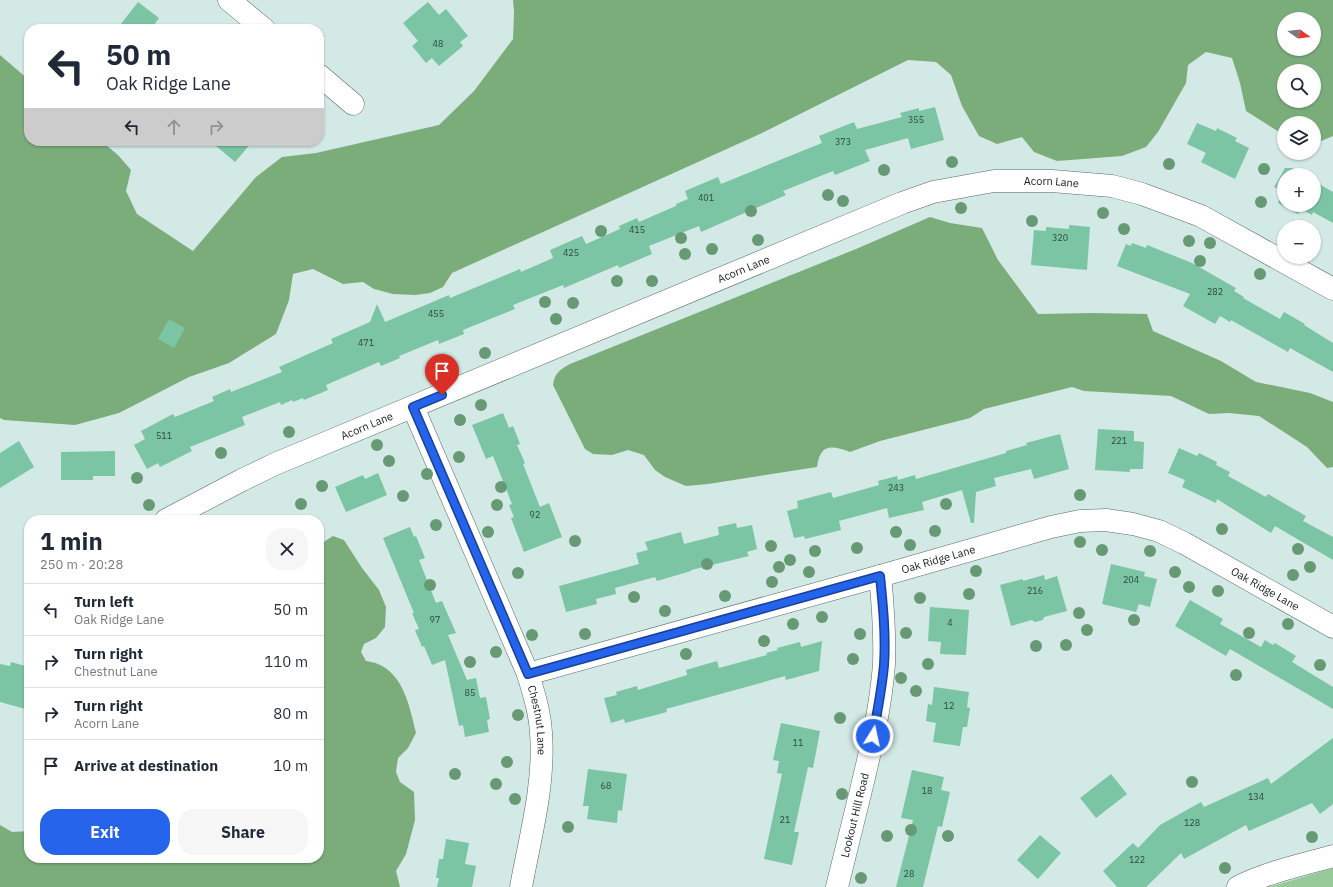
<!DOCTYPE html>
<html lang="en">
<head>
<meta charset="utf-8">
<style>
	body { margin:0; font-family:"IBM Plex Sans",sans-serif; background:#f6f6f7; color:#1f2937; height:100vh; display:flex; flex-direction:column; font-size:15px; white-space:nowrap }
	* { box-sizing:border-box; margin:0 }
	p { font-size:13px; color:#747a83 }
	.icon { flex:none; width:22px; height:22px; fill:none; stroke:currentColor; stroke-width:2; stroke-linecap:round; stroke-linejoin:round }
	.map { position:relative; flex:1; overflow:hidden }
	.drawer { position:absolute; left:24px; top:515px; width:300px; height:348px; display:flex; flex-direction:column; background:#fff; border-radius:16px; box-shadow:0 1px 3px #0004 }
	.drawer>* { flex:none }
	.guide { position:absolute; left:24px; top:24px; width:300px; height:122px; border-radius:16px; box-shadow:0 1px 3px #0004; background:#fff; color:#1f2937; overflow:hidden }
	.needle { width:26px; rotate:104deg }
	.buttons { position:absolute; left:1277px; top:12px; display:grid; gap:8px }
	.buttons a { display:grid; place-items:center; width:44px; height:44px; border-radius:50%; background:#fff; box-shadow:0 1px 3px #0004; font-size:20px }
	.pin { position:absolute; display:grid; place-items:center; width:34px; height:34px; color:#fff; margin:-41px -17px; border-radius:50% 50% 50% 0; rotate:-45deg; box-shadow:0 0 4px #0007 }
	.pin .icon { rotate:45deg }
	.me { position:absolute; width:44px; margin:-22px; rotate:10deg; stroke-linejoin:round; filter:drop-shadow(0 0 3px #0008) }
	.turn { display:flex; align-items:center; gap:14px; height:84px; padding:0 16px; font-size:18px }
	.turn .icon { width:52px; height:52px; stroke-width:2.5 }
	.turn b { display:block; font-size:28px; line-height:34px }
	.lanes { display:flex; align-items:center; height:38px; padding:0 16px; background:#0003; justify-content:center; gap:20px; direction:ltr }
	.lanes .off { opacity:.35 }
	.round { display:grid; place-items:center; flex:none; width:42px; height:42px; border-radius:16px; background:#f6f6f7 }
	.head { display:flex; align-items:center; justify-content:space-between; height:68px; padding:0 16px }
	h1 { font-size:24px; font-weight:700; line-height:30px }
	.cta { display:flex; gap:8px; margin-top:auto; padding:8px 16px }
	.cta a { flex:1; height:46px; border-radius:16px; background:#2563eb; color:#fff; font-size:16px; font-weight:700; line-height:46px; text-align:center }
	.cta a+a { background:#f6f6f7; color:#1f2937 }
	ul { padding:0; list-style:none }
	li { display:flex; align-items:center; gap:12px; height:52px; padding:0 16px; border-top:1px solid #e0e1e3 }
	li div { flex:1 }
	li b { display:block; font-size:15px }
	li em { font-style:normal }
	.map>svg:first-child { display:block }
</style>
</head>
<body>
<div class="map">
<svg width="1333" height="887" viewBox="0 0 1333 887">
	<rect width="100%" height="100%" fill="#d3e9e5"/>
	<path fill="#98c998" d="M1333,868V887H1269Z"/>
	<path fill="#7bad7b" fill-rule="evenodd" d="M513,0H1333V136L1314,144V123H1284V135L1246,111L1240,83L1232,58L1206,52L1188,65L1186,83L1158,132L1146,147L1122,156L1057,161L1034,152L1022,137L997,144L979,136L962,106L951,75L936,62L908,60L760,134L452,273L443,287L430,293L415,295L393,294L374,289L363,282L343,284L313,269L293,274L289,300L276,334L229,363L189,377L119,413L75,425L4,420L0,418V55L29,80V141H101L118,155L131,170L126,191L137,214L193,251L256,177L282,157L316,153L439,125L474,91L513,39L514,12ZM1284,19H1314V49H1284ZM1284,71H1314V101H1284Z
		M930,217L950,223L982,228L998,260L1038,314L1092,313L1147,314L1153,331L1221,361L1256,382L1310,393L1333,402V467L1327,468L1307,447L1259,416L1229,413L1209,414L1171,396L1084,391L1072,387L984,409L970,418L880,441L850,452C831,445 820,444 817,467L708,484L686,486L665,477L655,470L644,455L628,450L612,455L593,454L585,449L553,385C555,372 560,370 570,364L856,249Z
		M333,536L344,540L362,568L379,590L386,607L385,627L376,638L364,644L361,652L366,661C370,662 374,662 378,664C404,675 410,708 416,733L408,748L398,758L396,772L400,782L414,792L415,820L406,854L396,871L400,887H0V825L12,832L29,831V858H319V545Z"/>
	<path fill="#7bc5a4" d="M138,2L159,18L151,29H117Z
		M428,2L439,15L446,9L468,36L460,42L463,46L439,66L432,58L426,63L412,46L418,41L403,23Z
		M935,107L944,140L911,149L908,138L865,150L870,161L835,175L833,171L783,191L786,195L701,232L699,226L649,246L652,254L619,268L618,265L564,288L563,285L513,305L515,309L463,330L464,334L439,344L438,340L399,356L400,358L381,366L379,362L326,385L328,390L304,400L303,398L293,402L292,400L281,405L280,402L242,417L245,425L190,447L192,451L160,467L158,463L147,469L134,445L145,439L141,431L173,414L175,417L214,401L212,397L230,389L231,392L282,372L279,367L333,343L331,339L370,322L377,304L385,322L449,295L450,298L520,269L521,272L553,258L550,250L582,236L586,244L620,229L619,226L637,218L639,222L676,206V204L688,199L685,191L718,177L721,184L822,143L819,136L854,122L857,129L902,117L900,113L919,108V111Z
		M1197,123L1216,131L1217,128L1237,138L1235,141L1249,148L1235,179L1201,162L1206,153L1187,144Z
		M210,141H253L235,162Z
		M1285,168H1292L1304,175H1284V205H1314V181L1333,192V223L1313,212L1312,215L1301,209L1298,214L1278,203L1284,192L1274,187Z
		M1069,225L1090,227L1087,270L1031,265L1034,230L1046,231V227L1069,229Z
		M1132,243L1146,248L1147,245L1192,263L1236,288L1234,291L1244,297L1243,298L1280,319L1284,312L1305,324L1304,325L1333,343V372L1290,348L1288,352L1231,320L1230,322L1220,316L1215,324L1183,306L1190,294L1117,266L1126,244L1131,246Z
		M169,319L185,328L174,348L158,339Z
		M503,413L509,428L513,426L520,444L517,445L525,463L523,464L540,507L549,503L562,537L524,552L511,518L514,517L509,505L512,504L493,456L486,459L472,425Z
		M1098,429L1134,431V441L1144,442L1143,469H1130V472L1095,470Z
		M1060,434L1069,469L1034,479L1031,469L994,478L996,486L976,492L974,523H971L962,490L922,502L924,510L889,518L887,508L839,521L841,530L805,539L804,536L794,538L787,511L798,508L797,501L831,492L833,498L879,485L878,481L897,476L898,480L915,475L916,479L1006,453V451L1027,445L1026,443Z
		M19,441L34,467L0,488V453Z
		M1179,448L1197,456L1199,453L1217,462L1216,465L1230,472L1228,476L1266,497L1268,494L1306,516L1303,521L1333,537V560L1275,526L1271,533L1217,499L1216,503L1182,487L1185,480L1168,473Z
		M115,451V476H93V480H61V452Z
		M378,473L387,495L346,512L335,487L363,475L365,479Z
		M736,523L737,528L752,525L757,549L747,552L749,556L691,570V571L657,581L655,577L615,588L616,594L596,599L597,604L566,612L559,586L639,564L636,553L648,550L645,542L681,532L684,544L719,535L718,527Z
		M410,527L414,537L416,536L425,558L419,560L436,603L442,601L456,633L448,635L467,680L476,678L480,698L486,697L490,719L487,720L489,732L465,737L463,725L459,726L445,660L432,665L424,646L422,647L415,630L419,629L412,613H414L383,538Z
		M1111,564L1145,572L1144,576L1157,579L1150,607L1139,604L1136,612L1102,604Z
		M1044,575L1045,580L1057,576L1067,611L1044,617L1043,620L1035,622L1032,620L1011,626L1000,585L1023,579V581Z
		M1190,600L1223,619L1220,624L1261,647L1265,640L1273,645L1275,643L1296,656L1292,662L1333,687V709L1230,649L1226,656L1175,626Z
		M930,607L969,610L966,655L940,654L941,642L928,641Z
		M822,641L819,671L786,680L785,676L757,684L666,709L667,712L625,723L624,719L611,723L604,698L617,695L616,692L637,686L638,690L687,675L686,670L717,661L719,668L767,655L766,653L778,650L777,648L800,642L801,647Z
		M11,662L29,667V710L0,702V664L10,666Z
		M934,687L969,692L967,707L970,708L967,727H963L960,746L933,742L936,723L926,721L928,704L932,705Z
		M781,723L820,731L813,768L808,767L794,832H799L792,865L764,859L782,774L777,773L779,761L773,760Z
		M1333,738V804L1320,814L1312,803L1249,831L1246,825L1184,859L1181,853L1146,887H1117L1103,871L1133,843L1138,848L1160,825L1201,802L1204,807L1268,778L1271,784Z
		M588,769L627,774L622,811L618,810L617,823L587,819L589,806H583Z
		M912,770L944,777L941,790L950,792L942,827L938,826L923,887H896L913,820L901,818Z
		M1111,774L1127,794L1096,818L1080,798Z
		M1040,835L1061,853L1038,879L1017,860Z
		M446,839L469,843L465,864L476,866L472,887H437L439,878H436L439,859H443Z"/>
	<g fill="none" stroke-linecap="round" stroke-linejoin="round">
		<g stroke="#566a67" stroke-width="23">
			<g id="minor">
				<path d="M229,0L264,29"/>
				<path d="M319,75L353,104"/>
				<path id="s1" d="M413,407L528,674C534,694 540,713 541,733C545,785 530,837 521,887"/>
				<path id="s2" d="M166,520L242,480L275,464L902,203L933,192L994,181H1052L1112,186L1142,194L1201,216L1333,289"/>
				<path id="s3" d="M528,674L880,576L1051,527L1080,521L1106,520L1133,524L1159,531L1184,543L1333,627"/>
				<path id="s4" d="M837,887C845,855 853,822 861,790C871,749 881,706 884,664C885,634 883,605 880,576"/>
				<path d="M1238,887C1268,872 1301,865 1333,856"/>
			</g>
		</g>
		<use href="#minor" stroke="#fff" stroke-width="22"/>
	</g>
	<g fill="#669974">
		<circle cx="952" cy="162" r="6"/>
		<circle cx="1169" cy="164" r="6"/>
		<circle cx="1264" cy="169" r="6"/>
		<circle cx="884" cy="170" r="6"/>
		<circle cx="828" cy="195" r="6"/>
		<circle cx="843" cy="201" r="6"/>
		<circle cx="1261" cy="202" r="6"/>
		<circle cx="961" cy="208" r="6"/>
		<circle cx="751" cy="211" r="6"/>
		<circle cx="1103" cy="213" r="6"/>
		<circle cx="1032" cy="221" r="6"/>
		<circle cx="1124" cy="229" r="6"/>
		<circle cx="601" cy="231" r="6"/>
		<circle cx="681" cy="238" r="6"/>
		<circle cx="758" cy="240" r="6"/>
		<circle cx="1189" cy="241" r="6"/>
		<circle cx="1210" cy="243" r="6"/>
		<circle cx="712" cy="249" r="6"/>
		<circle cx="685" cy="254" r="6"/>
		<circle cx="1200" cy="261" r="6"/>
		<circle cx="1260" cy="274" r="6"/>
		<circle cx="617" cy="281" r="6"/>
		<circle cx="652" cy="281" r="6"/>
		<circle cx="545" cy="302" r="6"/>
		<circle cx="573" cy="303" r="6"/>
		<circle cx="556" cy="319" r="6"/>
		<circle cx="485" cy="353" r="6"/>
		<circle cx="481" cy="405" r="6"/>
		<circle cx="460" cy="420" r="6"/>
		<circle cx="289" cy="432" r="6"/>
		<circle cx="377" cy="445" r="6"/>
		<circle cx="221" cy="453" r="6"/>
		<circle cx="459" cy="457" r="6"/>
		<circle cx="389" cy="461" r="6"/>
		<circle cx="427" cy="474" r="6"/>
		<circle cx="137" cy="478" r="6"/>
		<circle cx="322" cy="486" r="6"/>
		<circle cx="501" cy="487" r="6"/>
		<circle cx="1080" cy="495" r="6"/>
		<circle cx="403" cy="496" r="6"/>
		<circle cx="301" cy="504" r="6"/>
		<circle cx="946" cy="504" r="6"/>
		<circle cx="149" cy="505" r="6"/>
		<circle cx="497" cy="505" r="6"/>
		<circle cx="436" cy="525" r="6"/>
		<circle cx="1222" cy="529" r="6"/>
		<circle cx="935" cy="531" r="6"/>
		<circle cx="488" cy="532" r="6"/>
		<circle cx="896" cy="532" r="6"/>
		<circle cx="575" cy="541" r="6"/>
		<circle cx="1080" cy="542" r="6"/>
		<circle cx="910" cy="545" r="6"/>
		<circle cx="771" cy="546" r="6"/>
		<circle cx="857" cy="548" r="6"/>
		<circle cx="1298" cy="549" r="6"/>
		<circle cx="1102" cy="550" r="6"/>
		<circle cx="815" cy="551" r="6"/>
		<circle cx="1150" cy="551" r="6"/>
		<circle cx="790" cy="560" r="6"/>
		<circle cx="707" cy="564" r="6"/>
		<circle cx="779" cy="567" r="6"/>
		<circle cx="1310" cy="567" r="6"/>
		<circle cx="976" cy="571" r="6"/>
		<circle cx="809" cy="572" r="6"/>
		<circle cx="1175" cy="572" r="6"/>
		<circle cx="518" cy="573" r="6"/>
		<circle cx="1293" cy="575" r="6"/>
		<circle cx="772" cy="582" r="6"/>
		<circle cx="430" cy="585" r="6"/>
		<circle cx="1189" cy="587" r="6"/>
		<circle cx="1218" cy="591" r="6"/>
		<circle cx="969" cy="594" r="6"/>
		<circle cx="725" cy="596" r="6"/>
		<circle cx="634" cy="597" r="6"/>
		<circle cx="920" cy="598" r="6"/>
		<circle cx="665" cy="611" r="6"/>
		<circle cx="1079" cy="613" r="6"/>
		<circle cx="822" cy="617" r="6"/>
		<circle cx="1134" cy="620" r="6"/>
		<circle cx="793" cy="624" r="6"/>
		<circle cx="1288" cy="624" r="6"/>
		<circle cx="1087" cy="630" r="6"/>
		<circle cx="906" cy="633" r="6"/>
		<circle cx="1249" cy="633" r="6"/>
		<circle cx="585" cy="634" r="6"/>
		<circle cx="860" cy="634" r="6"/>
		<circle cx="532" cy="635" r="6"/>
		<circle cx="764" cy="641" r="6"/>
		<circle cx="1066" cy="645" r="6"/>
		<circle cx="1036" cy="646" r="6"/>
		<circle cx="496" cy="652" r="6"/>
		<circle cx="686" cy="654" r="6"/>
		<circle cx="853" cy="659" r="6"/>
		<circle cx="470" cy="662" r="6"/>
		<circle cx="928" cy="664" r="6"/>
		<circle cx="1320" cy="665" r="6"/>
		<circle cx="1236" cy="675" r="6"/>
		<circle cx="901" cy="678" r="6"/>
		<circle cx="916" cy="691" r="6"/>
		<circle cx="518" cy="715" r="6"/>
		<circle cx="840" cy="718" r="6"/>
		<circle cx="507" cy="762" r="6"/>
		<circle cx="455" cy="774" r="6"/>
		<circle cx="1192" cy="782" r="6"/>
		<circle cx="496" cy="784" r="6"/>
		<circle cx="842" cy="794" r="6"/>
		<circle cx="515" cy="799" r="6"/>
		<circle cx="568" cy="827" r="6"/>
		<circle cx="911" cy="830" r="6"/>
		<circle cx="887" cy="836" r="6"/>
		<circle cx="948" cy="836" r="6"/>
		<circle cx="1312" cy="837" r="6"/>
		<circle cx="1225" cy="868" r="6"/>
		<circle cx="861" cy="878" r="6"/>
	</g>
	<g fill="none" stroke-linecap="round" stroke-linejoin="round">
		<g stroke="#184099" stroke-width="10">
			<path id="route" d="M442,395L413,407L528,674L880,576C883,606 886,636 884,665C882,689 877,712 873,736"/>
		</g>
		<use href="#route" stroke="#2563eb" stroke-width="7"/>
	</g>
	<g text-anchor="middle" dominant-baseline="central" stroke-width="3" stroke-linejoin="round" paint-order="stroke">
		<g font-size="9" fill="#2e473e">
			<text x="438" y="43">48</text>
			<text x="916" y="119">355</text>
			<text x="843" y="141">373</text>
			<text x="706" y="197">401</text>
			<text x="637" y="229">415</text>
			<text x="1060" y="237">320</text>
			<text x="571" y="252">425</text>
			<text x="1215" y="291">282</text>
			<text x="436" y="313">455</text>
			<text x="366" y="342">471</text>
			<text x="164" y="435">511</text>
			<text x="1119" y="440">221</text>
			<text x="896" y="487">243</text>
			<text x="535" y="514">92</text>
			<text x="1131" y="579">204</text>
			<text x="1035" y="590">216</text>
			<text x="435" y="619">97</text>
			<text x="950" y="622">4</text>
			<text x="470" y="692">85</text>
			<text x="949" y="705">12</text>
			<text x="798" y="742">11</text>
			<text x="606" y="785">68</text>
			<text x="927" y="790">18</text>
			<text x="1256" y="796">134</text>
			<text x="785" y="819">21</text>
			<text x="1192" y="822">128</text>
			<text x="1137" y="859">122</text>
			<text x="909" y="873">28</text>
		</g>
		<g font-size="11" fill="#151d1c" stroke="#d3e9e5">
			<text stroke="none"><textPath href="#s2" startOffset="954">Acorn Lane</textPath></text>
			<text stroke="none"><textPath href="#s2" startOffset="630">Acorn Lane</textPath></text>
			<text stroke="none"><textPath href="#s2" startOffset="222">Acorn Lane</textPath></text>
			<text stroke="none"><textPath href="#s3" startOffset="426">Oak Ridge Lane</textPath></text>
			<text stroke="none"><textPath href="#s3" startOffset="774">Oak Ridge Lane</textPath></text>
			<text stroke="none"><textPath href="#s1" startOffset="338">Chestnut Lane</textPath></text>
			<text stroke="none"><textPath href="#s4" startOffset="74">Lookout Hill Road</textPath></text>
		</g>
	</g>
</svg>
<div class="buttons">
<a><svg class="needle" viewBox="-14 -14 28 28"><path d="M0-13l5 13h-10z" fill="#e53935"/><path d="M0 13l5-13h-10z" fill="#747a83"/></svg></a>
<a><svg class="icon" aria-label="search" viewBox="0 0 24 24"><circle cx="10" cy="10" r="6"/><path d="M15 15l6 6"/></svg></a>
<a><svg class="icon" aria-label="layers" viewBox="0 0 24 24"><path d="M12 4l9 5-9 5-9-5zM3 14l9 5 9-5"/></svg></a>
<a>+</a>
<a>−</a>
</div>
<div class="pin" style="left:442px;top:395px;background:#d93025"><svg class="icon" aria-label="arrive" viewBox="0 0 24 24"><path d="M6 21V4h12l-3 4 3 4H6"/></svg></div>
<svg class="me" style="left:873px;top:736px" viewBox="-20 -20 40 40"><circle r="17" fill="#2563eb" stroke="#fff" stroke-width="3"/><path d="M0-11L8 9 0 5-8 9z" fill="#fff"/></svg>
<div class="guide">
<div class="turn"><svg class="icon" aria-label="left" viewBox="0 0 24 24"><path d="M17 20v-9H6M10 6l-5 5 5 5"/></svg><div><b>50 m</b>Oak Ridge Lane</div></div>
<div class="lanes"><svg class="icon" aria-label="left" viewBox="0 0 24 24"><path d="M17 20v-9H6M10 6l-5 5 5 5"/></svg><svg class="icon off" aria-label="ahead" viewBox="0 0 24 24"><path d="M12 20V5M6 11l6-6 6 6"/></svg><svg class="icon off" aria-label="right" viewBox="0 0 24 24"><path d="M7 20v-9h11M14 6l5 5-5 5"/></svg></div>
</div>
<section class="drawer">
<div class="head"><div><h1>1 min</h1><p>250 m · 20:28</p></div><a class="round"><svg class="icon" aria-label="close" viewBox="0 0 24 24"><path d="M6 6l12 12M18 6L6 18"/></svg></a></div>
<ul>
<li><svg class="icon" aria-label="left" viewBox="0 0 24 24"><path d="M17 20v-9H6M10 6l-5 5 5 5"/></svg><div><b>Turn left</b><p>Oak Ridge Lane</p></div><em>50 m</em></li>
<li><svg class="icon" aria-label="right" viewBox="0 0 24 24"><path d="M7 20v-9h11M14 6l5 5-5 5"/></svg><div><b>Turn right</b><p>Chestnut Lane</p></div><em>110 m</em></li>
<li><svg class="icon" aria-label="right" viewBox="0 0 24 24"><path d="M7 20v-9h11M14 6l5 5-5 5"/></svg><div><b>Turn right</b><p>Acorn Lane</p></div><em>80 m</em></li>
<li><svg class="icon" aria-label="arrive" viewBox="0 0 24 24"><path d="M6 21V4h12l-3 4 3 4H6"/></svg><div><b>Arrive at destination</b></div><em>10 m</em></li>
</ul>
<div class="cta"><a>Exit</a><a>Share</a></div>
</section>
</div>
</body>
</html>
